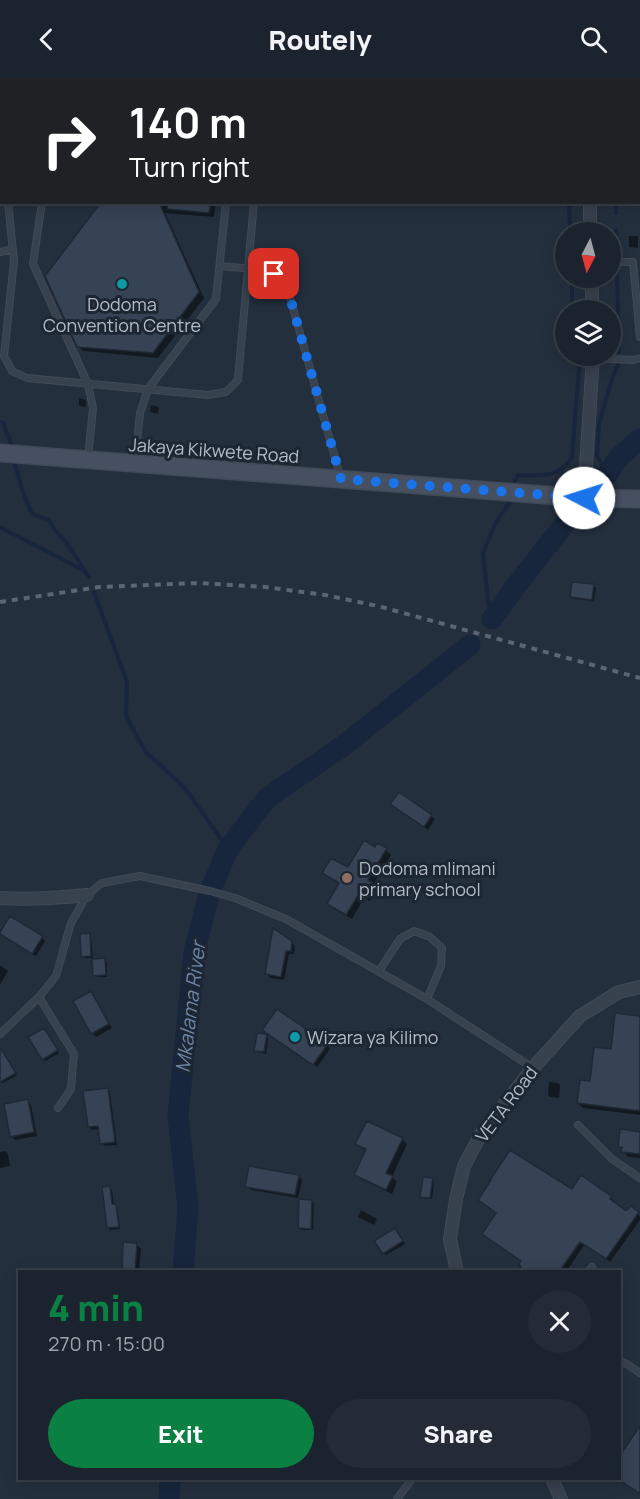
<!DOCTYPE html>
<html lang="en">
<head>
<meta charset="utf-8">
<style>
	body { margin:0; font-family:Manrope,sans-serif; background:#242b36; color:#f1f3f6; height:100vh; display:flex; flex-direction:column; font-size:22px; white-space:nowrap }
	* { box-sizing:border-box; margin:0 }
	p { font-size:20px; color:#a0a4aa }
	.icon { flex:none; width:33px; height:33px; fill:none; stroke:currentColor; stroke-width:2; stroke-linecap:round; stroke-linejoin:round }
	.map { position:relative; flex:1; overflow:hidden }
	.side { position:absolute; left:18px; top:1192px; width:603px; height:210px; display:flex; flex-direction:column; background:#1b232e; border-radius:0px; box-shadow:0 3px 15px #0003,0 0 0 2px #39404a }
	.side>* { flex:none }
	.banner { position:absolute; left:0px; top:0px; width:640px; height:126px; box-shadow:0 3px 15px #0003,0 0 0 2px #39404a; background:#202124; color:#fff; overflow:hidden }
	.needle { width:39px; rotate:186deg }
	.tools { position:absolute; left:555px; top:144px; display:grid; gap:12px }
	.tools a { display:grid; place-items:center; width:66px; height:66px; border-radius:50%; background:#1b232e; box-shadow:0 3px 15px #0003,0 0 0 2px #39404a; font-size:30px }
	.pin { position:absolute; display:grid; place-items:center; width:51px; height:51px; color:#fff; margin:-26px; border-radius:12px; box-shadow:0 3px 9px #0006 }
	.me { position:absolute; width:66px; margin:-33px; rotate:275deg; stroke-linejoin:round; filter:drop-shadow(0 0 4px #0008) }
	.turn { display:flex; align-items:center; gap:21px; height:126px; padding:0 30px; font-size:27px }
	.turn .icon { width:78px; height:78px; stroke-width:2.5 }
	.turn b { display:block; font-size:42px; line-height:51px }
	.round { display:grid; place-items:center; flex:none; width:63px; height:63px; border-radius:32px; background:#242b36 }
	.head { display:flex; align-items:center; justify-content:space-between; height:102px; padding:0 30px }
	h1 { font-size:36px; font-weight:800; line-height:45px; color:#0b8043 }
	.button { display:flex; gap:12px; margin-top:auto; padding:12px 30px }
	.button a { flex:1; height:69px; border-radius:36px; background:#0b8043; color:#fff; font-size:24px; font-weight:800; line-height:69px; text-align:center }
	.button a+a { background:#242b36; color:#f1f3f6 }
	header { display:flex; justify-content:space-between; align-items:center; height:78px; padding:0 30px; background:#1b232e; font-size:27px; font-weight:800 }
	.map>svg:first-child { display:block }
</style>
</head>
<body>
<header><svg class="icon" aria-label="back" viewBox="0 0 24 24"><path d="M15 5l-7 7 7 7"/></svg>Routely<svg class="icon" aria-label="search" viewBox="0 0 24 24"><circle cx="10" cy="10" r="6"/><path d="M15 15l6 6"/></svg></header>
<div class="map">
<svg width="640" height="1421" viewBox="0 0 640 1421">
	<rect width="100%" height="100%" fill="#242f3e"/>
	<path fill="#0007" d="M640,78V122H639V80Z
		M65,124H216L214,139L165,135L204,220L158,280L83,273L78,268L100,128Z
		M629,158H638V170L629,169Z
		M79,320L86,322V329L79,328Z
		M151,327L159,329L158,336L150,334Z
		M594,508L596,510L594,523L574,521L572,519Z
		M400,716L435,741L428,752L396,730Z
		M376,771L386,772L391,777L373,807L377,811L370,823L364,820L352,841L334,831L329,826L340,806L329,799L324,794L349,791Z
		M1,855L42,859L45,863L36,878L4,859Z
		M89,857L91,859L93,880H85L83,878Z
		M291,864L295,868L294,876H289L284,902L270,900L266,896Z
		M104,881L107,884V899H97L95,897Z
		M0,887L8,893L0,907Z
		M91,915L94,918L112,950L96,959L92,955Z
		M640,939V1037L583,1030L578,1025L612,973Z
		M44,952L59,975L45,983L43,981Z
		M268,955L327,967L330,971L317,989Z
		M266,957L268,960L266,976L258,974L255,972Z
		M0,975L4,976L17,997L3,1005L0,1002Z
		M549,1004L558,1005L560,1007L559,1020L550,1019L548,1017Z
		M107,1011L110,1015L117,1067L105,1068L102,1065L100,1051L92,1052L89,1048Z
		M27,1023L31,1027L37,1058L15,1062L11,1058Z
		M640,1055V1080L628,1079L620,1068Z
		M402,1061L407,1066L392,1099L397,1104L392,1116L361,1101L356,1096L367,1073L357,1066Z
		M6,1073L8,1076L10,1088L0,1090V1074Z
		M298,1098L302,1102L298,1120L251,1112L247,1108Z
		M432,1102L434,1104L432,1121L424,1120L422,1118Z
		M110,1110L112,1112L114,1127L117,1129L120,1151L110,1152L108,1150Z
		M572,1113L610,1119L614,1123L613,1125L627,1134L631,1130L640,1138V1142L610,1184L585,1166L566,1194H520L523,1190L522,1184L484,1156L498,1136L480,1122Z
		M312,1123L314,1125L313,1152H302L299,1150Z
		M361,1132L377,1141L374,1147L358,1139Z
		M397,1154L405,1166L386,1177L384,1175Z
		M136,1166L141,1171L139,1194H123Z"/>
	<g fill="none" stroke-linecap="round" stroke-linejoin="round">
		<path stroke="#17263c" stroke-width="4" d="M571,0V2
			M609,0V2
			M569,124L570,154
			M616,124V135
			M616,152L617,178
			M617,194L619,274
			M572,200V232
			M0,344L3,345L12,368
			M15,387L24,417L32,436L49,442L54,451L66,464L85,493
			M608,396L597,378L599,346L612,301L618,287
			M515,403L518,397C540,397 559,401 572,379L580,278
			M0,449L85,493L89,499
			M94,514L127,604L126,638L145,673L185,710L228,771
			M492,541L488,522L483,475L496,444L510,424"/>
		<path stroke="#17263c" stroke-width="21" d="M597,405L608,396L618,380L640,361
			M492,541L512,513L577,430
			M183,1194L188,1129L178,1037L194,874L210,813L228,771L267,720L343,668L470,567
			M169,1421L170,1401"/>
	</g>
	<path fill="#364354" stroke="#1f2835" stroke-width="1.5" d="M101,124H159L199,214L153,275L77,269L45,198Z
		M168,124H211L209,135L167,131Z
		M572,504L594,506L592,522L570,519Z
		M399,714L432,737L424,749L390,726Z
		M364,762L375,769L377,765L387,770L368,802L373,805L364,819L359,816L346,837L327,826L339,805L322,795L331,780L348,789Z
		M10,838L43,858L32,876L0,856V854Z
		M273,850L292,863L291,873H286L281,899L265,896Z
		M90,855L91,878L81,879L80,856Z
		M105,880L106,897L93,898L92,881Z
		M91,913L109,946L91,956L73,923Z
		M277,931L328,966L313,987L262,952Z
		M615,935L640,938V1033L577,1025L580,1002L590,1003L594,969L611,971Z
		M44,950L58,972L42,982L28,959Z
		M257,955L267,956L264,974L254,973Z
		M0,969L16,995L0,1004Z
		M108,1010L115,1064L100,1066L98,1048L88,1049L83,1013Z
		M28,1021L34,1054L10,1059L4,1026Z
		M367,1043L403,1060L386,1095L393,1098L386,1112L354,1097L366,1071L355,1066Z
		M620,1051L640,1054V1076L621,1074L622,1069H618Z
		M510,1072L572,1111L581,1097L611,1118L610,1121L625,1132H627L631,1128L639,1134L606,1181L580,1164L559,1194H518L521,1189L519,1186L521,1183L482,1156L496,1135L478,1122L491,1102H490Z
		M249,1088L299,1097L295,1117L245,1109Z
		M423,1099L433,1100L430,1120L420,1119Z
		M110,1108L112,1126H116L119,1149L107,1150L102,1109Z
		M299,1121L312,1122L311,1151L298,1150Z
		M395,1150L403,1163L383,1176L374,1163Z
		M123,1164L137,1165L135,1194H122Z
		M640,1348V1416L620,1402V1377Z"/>
	<g fill="none" stroke-linecap="round" stroke-linejoin="round">
		<g stroke="#414a57" stroke-width="8">
			<path id="lane" d="M14,2L27,0
				M0,3H2
				M639,25H640
				M2,48H0L2,60
				M8,124L14,183L4,278L12,293L27,300L208,317L226,314L238,302L254,124
				M42,124L33,186L88,306L93,330L88,381
				M0,174L13,171
				M610,184H633L640,259
				M220,188C234,190 266,189 276,198C283,205 287,214 291,223L341,401
				M593,280L633,282L640,280
				M135,384L140,335L148,311L216,221L226,124
				M379,893L400,861L414,853L430,859L442,870L441,888L427,921
				M39,919L74,976L71,1011L58,1030
				M0,956L39,919L56,898L71,845L87,817L102,805L140,798L210,813L235,820L286,841L427,921L533,990
				M578,1047L612,1081L640,1100
				M588,1194L592,1189
				M620,1283L627,1286L640,1295
				M397,1421L412,1401"/>
		</g>
		<g stroke="#414a57" stroke-width="14">
			<path id="street" d="M585,0V2
				M590,124V154
				M592,200V232
				M584,420L593,278
				M0,820C29,822 58,820 87,817
				M457,1194L450,1161L456,1121L464,1088L481,1056L533,990L580,938L619,914L640,909
				M552,1401L561,1421"/>
		</g>
		<g stroke="#414a57" stroke-width="19">
			<path id="secondary" d="M0,375L584,420L640,421"/>
		</g>
		<use href="#lane" stroke="#38414e" stroke-width="6"/>
		<use href="#street" stroke="#38414e" stroke-width="12"/>
		<use href="#secondary" stroke="#465061" stroke-width="16"/>
		<path stroke="#5a6575" stroke-width="4" stroke-dasharray="6 6" stroke-linecap="butt" d="M0,524L99,509L200,505L265,509L325,517L378,528L640,600"/>
	</g>
	<g fill="none" stroke-linecap="round" stroke-linejoin="round">
		<path stroke="#1a73e8" stroke-width="10" stroke-dasharray="0 18" d="M274,196L284,208L291,223L341,401L584,420"/>
	</g>
	<g fill="#0f9aa8" stroke="#1d2633" stroke-width="2">
		<circle cx="122" cy="206" r="6"/>
		<circle cx="295" cy="959" r="6"/>
	</g>
	<circle fill="#8d6e63" stroke="#1d2633" stroke-width="2" cx="347" cy="800" r="6"/>
	<g text-anchor="middle" dominant-baseline="central" stroke-width="6" stroke-linejoin="round" paint-order="stroke">
		<g font-size="18" fill="#b4bcc9" stroke="#1d2633" text-anchor="start">
			<text x="122" y="226" text-anchor="middle">Dodoma<tspan x="122" dy="21">Convention Centre</tspan></text>
			<text x="359" y="790">Dodoma mlimani<tspan x="359" dy="21">primary school</tspan></text>
			<text x="307" y="959">Wizara ya Kilimo</text>
		</g>
		<g font-size="18" fill="#b4bcc9" stroke="#1d2633">
			<text transform="translate(214 372) rotate(4)">Jakaya Kikwete Road</text>
			<text transform="translate(506 1026) rotate(-53)">VETA Road</text>
		</g>
		<g font-size="20" font-style="italic" fill="#6d86a8" stroke="#1d2633">
			<text transform="translate(190 929) rotate(-83)">Mkalama River</text>
		</g>
	</g>
</svg>
<div class="tools">
<a><svg class="needle" viewBox="-14 -14 28 28"><path d="M0-13l5 13h-10z" fill="#e53935"/><path d="M0 13l5-13h-10z" fill="#a0a4aa"/></svg></a>
<a><svg class="icon" aria-label="layers" viewBox="0 0 24 24"><path d="M12 4l9 5-9 5-9-5zM3 14l9 5 9-5"/></svg></a>
</div>
<div class="pin" style="left:274px;top:196px;background:#d93025"><svg class="icon" aria-label="arrive" viewBox="0 0 24 24"><path d="M6 21V4h12l-3 4 3 4H6"/></svg></div>
<svg class="me" style="left:584px;top:420px" viewBox="-20 -20 40 40"><circle r="19" fill="#fff"/><path d="M0-13L10 11 0 6-10 11z" fill="#1a73e8"/></svg>
<div class="banner">
<div class="turn"><svg class="icon" aria-label="right" viewBox="0 0 24 24"><path d="M7 20v-9h11M14 6l5 5-5 5"/></svg><div><b>140 m</b>Turn right</div></div>
</div>
<section class="side">
<div class="head"><div><h1>4 min</h1><p>270 m · 15:00</p></div><a class="round"><svg class="icon" aria-label="close" viewBox="0 0 24 24"><path d="M6 6l12 12M18 6L6 18"/></svg></a></div>
<div class="button"><a>Exit</a><a>Share</a></div>
</section>
</div>
</body>
</html>
